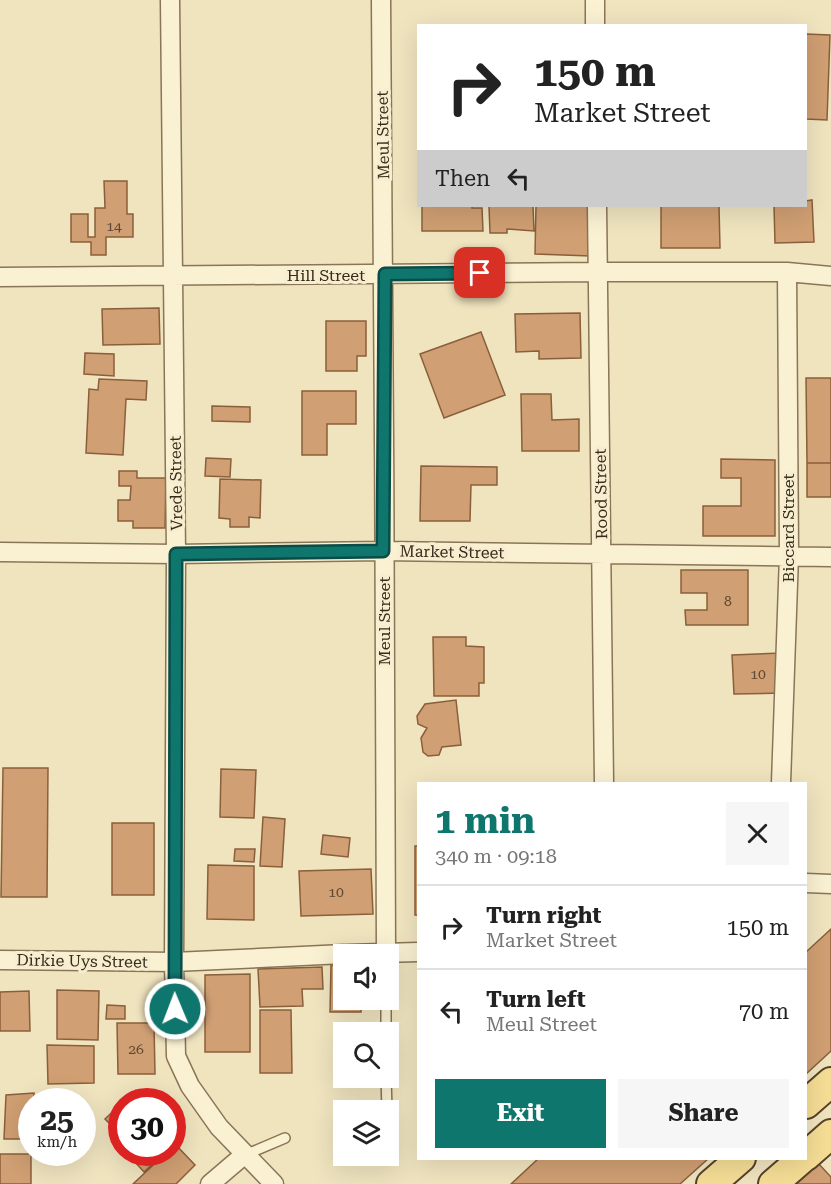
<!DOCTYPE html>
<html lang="en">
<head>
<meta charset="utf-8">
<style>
	body { margin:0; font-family:"Roboto Serif",serif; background:#f6f6f6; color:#222; height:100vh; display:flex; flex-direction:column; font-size:22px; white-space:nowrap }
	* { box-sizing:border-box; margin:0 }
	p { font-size:20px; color:#767676 }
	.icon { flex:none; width:33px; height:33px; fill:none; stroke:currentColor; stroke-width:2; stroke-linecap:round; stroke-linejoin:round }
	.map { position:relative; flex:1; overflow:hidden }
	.details { position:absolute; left:417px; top:782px; width:390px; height:378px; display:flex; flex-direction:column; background:#fff; border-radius:0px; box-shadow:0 6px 24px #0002 }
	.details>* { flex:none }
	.top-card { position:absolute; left:417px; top:24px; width:390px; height:183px; border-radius:0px; box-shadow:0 6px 24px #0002; background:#fff; color:#222; overflow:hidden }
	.controls { position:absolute; left:333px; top:944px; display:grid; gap:12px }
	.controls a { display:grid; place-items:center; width:66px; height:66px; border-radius:0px; background:#fff; box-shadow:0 6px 24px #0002; font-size:30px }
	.speed { position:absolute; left:18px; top:1088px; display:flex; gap:12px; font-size:30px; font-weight:700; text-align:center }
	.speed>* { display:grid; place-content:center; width:78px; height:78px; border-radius:50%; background:#fff; box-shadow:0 6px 24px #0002; line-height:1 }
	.speed small { font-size:15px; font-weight:400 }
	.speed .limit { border:9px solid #d22; background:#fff; color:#111 }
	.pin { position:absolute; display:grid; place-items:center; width:51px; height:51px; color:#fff; margin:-26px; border-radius:12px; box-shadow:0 3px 9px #0006 }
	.me { position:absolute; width:66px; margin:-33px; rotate:359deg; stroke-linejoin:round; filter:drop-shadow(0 0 4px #0008) }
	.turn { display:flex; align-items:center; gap:21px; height:126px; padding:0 18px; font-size:27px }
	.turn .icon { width:78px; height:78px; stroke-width:2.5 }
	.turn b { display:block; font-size:42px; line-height:51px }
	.then { display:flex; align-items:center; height:57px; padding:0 18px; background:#0003; gap:12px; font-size:22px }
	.round { display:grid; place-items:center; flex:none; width:63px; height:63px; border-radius:0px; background:#f6f6f6 }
	.head { display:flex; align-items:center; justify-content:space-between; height:102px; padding:0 18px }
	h1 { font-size:36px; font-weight:700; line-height:45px; color:#0f766e }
	.primary-button { display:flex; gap:12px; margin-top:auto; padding:12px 18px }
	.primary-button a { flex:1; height:69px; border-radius:0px; background:#0f766e; color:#fff; font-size:24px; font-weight:700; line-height:69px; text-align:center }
	.primary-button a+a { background:#f6f6f6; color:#222 }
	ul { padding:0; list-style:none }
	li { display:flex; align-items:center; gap:18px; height:84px; padding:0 18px; border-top:2px solid #e0e0e0 }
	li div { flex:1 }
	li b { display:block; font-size:22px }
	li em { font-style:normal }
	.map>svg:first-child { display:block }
</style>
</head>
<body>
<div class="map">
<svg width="831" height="1184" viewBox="0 0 831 1184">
	<rect width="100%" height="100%" fill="#f0e4bf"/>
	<path fill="#d09f73" stroke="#8a5f3b" stroke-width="1.5" d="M806,34L830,35L827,120L806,119Z
		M104,181H127V214H133V237H106V255H91V242H71V214H88V237H95V208H105Z
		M812,200L814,242L775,243L774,206H806V201Z
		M422,206H472V208H482L483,231H422Z
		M489,206H533L534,231L507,229V233H490Z
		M536,206H591L590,256L535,254Z
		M661,206H719L720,248H661Z
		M159,308L160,344L103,345L102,309Z
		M580,313L581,358L539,359V351L516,352L515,314Z
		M326,321H366V356H357V371H326Z
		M481,332L505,395L444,418L420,354Z
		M85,353L114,354V376L84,374Z
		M806,378H831V463H807Z
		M99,379L147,381L146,400L126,399L123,455L86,453L89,389L98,390Z
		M302,391H356V424H327V455H302Z
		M521,394H551L552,420L579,419V451H522Z
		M212,406L250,407V422L212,421Z
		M206,458L231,459L230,477L205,476Z
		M721,459L775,460V536H703V506H741V478H721Z
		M807,463H831V497H807Z
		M421,466L497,467V485H471L470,521H420Z
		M119,471H137V478H166L165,528H133V521H118V500H130L131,486H119Z
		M220,479L261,480L260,518L249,517V527H230V519L219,518Z
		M681,570H748V625H686L685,610H707V593H681Z
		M433,637H466V646L484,647V683H479V696H434Z
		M782,653L783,693L734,694L732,655Z
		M456,700L461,745L442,747L439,755L428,756L423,752L421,738L427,728L418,724L417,716L425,704Z
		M3,768H48L47,897H1Z
		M221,769L256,770L254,818L220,817Z
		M263,817L285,819L282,867L260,866Z
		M112,823H154V895H112Z
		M323,835L350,838L348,857L321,854Z
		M415,846H418V915H415Z
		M235,849H255L254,862L234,861Z
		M208,865L254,866V920L207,919Z
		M371,869L373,914L301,916L299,871Z
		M831,929V1051L806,1074V952Z
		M331,965H344V999H361V1012H330Z
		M322,967L323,989H302L303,1006L260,1007L258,969Z
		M250,974V1052H205V975Z
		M57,990L99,991L98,1040L57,1039Z
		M29,991L30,1031H0V992Z
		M107,1005L125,1006V1019H106Z
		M260,1010H291L292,1073H260Z
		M117,1023H154L155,1074H118Z
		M47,1045L94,1046V1083L48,1084Z
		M136,1090L146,1101H124Z
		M34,1093V1101H32V1139H4L6,1095Z
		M122,1103V1136L105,1119Z
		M175,1144L195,1165L176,1184H133L167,1152H172V1146Z
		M126,1152H165L144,1172Z
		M0,1154H31V1184H0Z
		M539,1158H709L680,1184H511Z
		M818,1163L831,1177V1184H794Z"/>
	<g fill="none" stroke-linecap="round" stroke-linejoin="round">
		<g stroke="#897557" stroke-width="12">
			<path id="lane" d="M386,999V1032
				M386,1077L387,1110
				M245,1155L285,1138"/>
		</g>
		<g stroke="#897557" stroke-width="21">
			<path id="street" d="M170,0L176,554L174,962L176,1056L190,1086L219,1127L274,1184
				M381,0C385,317 384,635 386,952
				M595,0V26
				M597,206L604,783
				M0,277L598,272H787L831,276
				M0,552L176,554L383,551L831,557
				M781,783L789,555L787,272
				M806,883L831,884
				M347,954L418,952
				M0,960L174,962L344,954
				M210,1184L244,1155"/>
		</g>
		<g stroke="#57422b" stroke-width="32">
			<path id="primary" d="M806,1104L831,1082
				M806,1156L831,1134
				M711,1184L741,1158
				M773,1184L803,1158"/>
		</g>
		<use href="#lane" stroke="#faf1d3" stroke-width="9"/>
		<use href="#street" stroke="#faf1d3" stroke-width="18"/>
		<use href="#primary" stroke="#f5dd95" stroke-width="28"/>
	</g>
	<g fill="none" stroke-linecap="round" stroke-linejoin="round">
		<g stroke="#0a4d48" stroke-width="15">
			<path id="route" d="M175,1009L176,554L383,551L385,274L480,273"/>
		</g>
		<use href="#route" stroke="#0f766e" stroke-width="10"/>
	</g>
	<g text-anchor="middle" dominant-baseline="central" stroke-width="6" stroke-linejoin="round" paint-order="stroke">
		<g font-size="14" fill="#5e4832">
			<text x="114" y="226">14</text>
			<text x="728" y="601">8</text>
			<text x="758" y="674">10</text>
			<text x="336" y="892">10</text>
			<text x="136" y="1049">26</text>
		</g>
		<g font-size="16" fill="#382b1c" stroke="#f7eecf">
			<text transform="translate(383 135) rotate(-91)">Meul Street</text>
			<text x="326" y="275">Hill Street</text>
			<text transform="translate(176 483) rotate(-91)">Vrede Street</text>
			<text transform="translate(601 494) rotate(-91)">Rood Street</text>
			<text transform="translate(788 528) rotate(-90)">Biccard Street</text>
			<text transform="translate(452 552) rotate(1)">Market Street</text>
			<text transform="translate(384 621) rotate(-90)">Meul Street</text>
			<text transform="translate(82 961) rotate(1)">Dirkie Uys Street</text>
		</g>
	</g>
</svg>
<div class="controls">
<a><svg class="icon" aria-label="sound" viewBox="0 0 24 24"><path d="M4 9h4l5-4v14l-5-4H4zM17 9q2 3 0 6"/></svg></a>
<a><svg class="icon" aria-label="search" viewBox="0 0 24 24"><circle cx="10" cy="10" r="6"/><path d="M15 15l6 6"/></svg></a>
<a><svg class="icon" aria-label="layers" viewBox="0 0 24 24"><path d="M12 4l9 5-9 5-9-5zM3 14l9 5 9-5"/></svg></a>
</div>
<div class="speed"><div>25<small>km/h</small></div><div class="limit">30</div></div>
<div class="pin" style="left:480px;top:273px;background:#d93025"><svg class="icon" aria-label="arrive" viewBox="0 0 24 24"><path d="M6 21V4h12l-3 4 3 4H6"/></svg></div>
<svg class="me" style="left:175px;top:1009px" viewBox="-20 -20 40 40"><circle r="17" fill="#0f766e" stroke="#fff" stroke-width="3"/><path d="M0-11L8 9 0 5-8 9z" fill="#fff"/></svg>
<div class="top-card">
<div class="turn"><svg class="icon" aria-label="right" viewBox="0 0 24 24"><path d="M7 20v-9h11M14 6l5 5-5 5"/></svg><div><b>150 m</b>Market Street</div></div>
<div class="then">Then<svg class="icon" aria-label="left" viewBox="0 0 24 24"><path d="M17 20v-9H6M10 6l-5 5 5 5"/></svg></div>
</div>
<section class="details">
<div class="head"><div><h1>1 min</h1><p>340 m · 09:18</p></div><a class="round"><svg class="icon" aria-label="close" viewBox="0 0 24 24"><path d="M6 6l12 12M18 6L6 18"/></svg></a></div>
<ul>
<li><svg class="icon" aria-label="right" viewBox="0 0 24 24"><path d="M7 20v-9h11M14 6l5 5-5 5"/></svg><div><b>Turn right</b><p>Market Street</p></div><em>150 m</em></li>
<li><svg class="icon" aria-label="left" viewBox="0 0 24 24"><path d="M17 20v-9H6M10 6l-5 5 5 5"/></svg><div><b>Turn left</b><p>Meul Street</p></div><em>70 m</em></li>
</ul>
<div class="primary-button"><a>Exit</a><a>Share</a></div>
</section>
</div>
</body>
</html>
